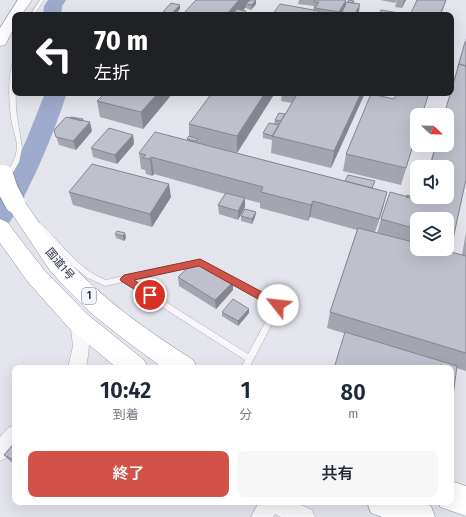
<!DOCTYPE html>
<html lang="ja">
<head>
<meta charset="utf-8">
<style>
	body { margin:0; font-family:"Fira Sans Condensed","Noto Sans JP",sans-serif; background:#f6f6f7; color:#1f2937; height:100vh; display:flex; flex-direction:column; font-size:15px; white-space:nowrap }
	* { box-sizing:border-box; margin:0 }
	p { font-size:13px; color:#747a83 }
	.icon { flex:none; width:22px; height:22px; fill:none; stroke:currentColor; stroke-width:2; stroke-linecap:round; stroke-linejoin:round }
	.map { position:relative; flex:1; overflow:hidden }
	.panel { position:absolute; left:12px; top:365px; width:442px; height:140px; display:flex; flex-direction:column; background:#fff; border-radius:8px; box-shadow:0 4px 16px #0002 }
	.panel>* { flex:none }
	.banner { position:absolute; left:12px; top:12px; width:442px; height:84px; border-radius:8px; box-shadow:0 4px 16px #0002; background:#202124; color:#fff; overflow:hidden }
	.needle { width:26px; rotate:112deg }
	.fabs { position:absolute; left:410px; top:108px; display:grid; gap:8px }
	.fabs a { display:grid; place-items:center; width:44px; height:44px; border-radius:8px; background:#fff; box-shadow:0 4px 16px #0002; font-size:20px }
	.pin { position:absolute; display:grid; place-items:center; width:34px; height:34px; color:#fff; margin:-17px; border:2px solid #fff; border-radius:50%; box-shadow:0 1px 4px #0007 }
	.me { position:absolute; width:44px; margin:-22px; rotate:299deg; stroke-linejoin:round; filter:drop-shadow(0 0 3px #0008) }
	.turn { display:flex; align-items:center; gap:14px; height:84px; padding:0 16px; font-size:18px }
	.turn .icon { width:52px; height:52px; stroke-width:2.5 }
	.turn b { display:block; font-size:28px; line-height:34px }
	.eta { display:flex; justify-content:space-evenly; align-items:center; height:68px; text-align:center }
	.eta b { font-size:24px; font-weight:600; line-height:28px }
	.button { display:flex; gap:8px; margin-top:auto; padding:8px 16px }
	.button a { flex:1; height:46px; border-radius:8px; background:#d15249; color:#fff; font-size:16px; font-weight:600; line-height:46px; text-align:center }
	.button a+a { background:#f6f6f7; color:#1f2937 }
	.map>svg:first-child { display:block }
</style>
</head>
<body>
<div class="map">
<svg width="466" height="517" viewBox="0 0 466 517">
	<rect width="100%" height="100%" fill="#e4e5ec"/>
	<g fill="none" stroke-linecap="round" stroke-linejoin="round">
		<path fill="#9fabcc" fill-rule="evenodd" d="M48,0H66L62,6L61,15H43L44,6Z
			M45,93H67C52,138 34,181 10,222L0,225V192L26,141Z"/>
		<g stroke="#a9abb7" stroke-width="1">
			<path id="service" d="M40,0H44L34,15H30Z
				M13,62H15L16,110L22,148L19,162L10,178L8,179L5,177C10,168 16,159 17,148C17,140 14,132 12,124C9,106 7,79 13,62Z
				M36,223H40C58,239 72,261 92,273C96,276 101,278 106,280L200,259L281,303L282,305L249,368H241L245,360L123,282L105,286L86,277L73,266L47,237L36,227L35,225ZM199,265L274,306L248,354L131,280Z"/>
		</g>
		<g stroke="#a9abb7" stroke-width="1">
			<path id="minor" d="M78,314L84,316C92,332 89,351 86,368H68L73,346L70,321L72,316Z
				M15,425C15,442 18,454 0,461V437L8,428Z
				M259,502H295L312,510L315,517H281L275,514L273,517H251Z"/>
		</g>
		<g stroke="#8b8fa3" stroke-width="1">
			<path id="trunk" d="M18,0H32L21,15H15V26L5,45L0,46V28Z
				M15,196L22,198C36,218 49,239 65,257C101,299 147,330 193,360L197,368H163L125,340L92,314L63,285L49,269L5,203L8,198Z
				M0,219L7,222L44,270L87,314L144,360L148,368H117L69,328L28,282L0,243Z
				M451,481L466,486V516L440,507L439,502H451Z
				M367,502H421L431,506L435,517H382L371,513Z"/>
		</g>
		<use href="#service" fill="#f7f7fa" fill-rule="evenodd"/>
		<use href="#minor" fill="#f7f7fa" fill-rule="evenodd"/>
		<use href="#trunk" fill="#fff" fill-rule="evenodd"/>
		<g stroke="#8b8fa3" stroke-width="22" stroke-linecap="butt">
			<path id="trunk-bridge" d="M3,175L8,190L15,203"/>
		</g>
		<use href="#trunk-bridge" stroke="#fff" stroke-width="20"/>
	</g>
	<path fill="#a3a5af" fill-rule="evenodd" d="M256,0V4L251,10L246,8V7L243,10L246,11V15H182Z
		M299,0H346V5L354,3L359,12L357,15H341L342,13L341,15H272L313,10L314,6L298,4Z
		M380,0H406L402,8L395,7L397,0L395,3Z
		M180,9L175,15H163V12Z
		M466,38V179L453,239L448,251L462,255L466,232V371L327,328L330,312L357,230L310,217L308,221L260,208V203L245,199V207L238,220L219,214L218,205L225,194L154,174L152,176L146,174L145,170L141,169L139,153L187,140V139L189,136V124L212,93H275L237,153L198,143L373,188L383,208L375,232L377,233L381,219L406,197H413L416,189H417V197H420L419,200H420L421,197H447V167H429L435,145H447V115H444L450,93H451V89ZM417,219H447V249H417Z
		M105,93H173L143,129L100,117L97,101Z
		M282,93H365L331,168L271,153L272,140L263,138V133L274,124L275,120L285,114L292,103L281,101Z
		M394,99L417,133L401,185L343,171L346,154Z
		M70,118L83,119L84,121L92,131L76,150L59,145L54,130Z
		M133,135L134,144L117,164L93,157L91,148Z
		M69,192L171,197L152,227L73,205Z
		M256,212L255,217L252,224L241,221V216Z
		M125,233L126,238L124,241L116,238L115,234Z
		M178,277L233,290L216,309L179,286Z
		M222,312L249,313L238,326L222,316Z
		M15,442V465L10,461L4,455Z"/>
	<path fill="#85868f" d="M239,0H252L246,4V7L239,15H226Z
		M256,0V4L251,10L252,5Z
		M346,0L345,6L341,15H338L339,12Z
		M404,0H406L402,8Z
		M446,0L441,15H440Z
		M360,4L359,12L357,15H355Z
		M180,5V9L175,15H172V13Z
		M246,11V15H242Z
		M158,93H173L143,129L141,112Z
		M265,93H275L237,153V136Z
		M361,93H365L331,168L334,151Z
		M90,122L92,131L76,150L73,141Z
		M133,135L134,144L117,164L115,155Z
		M151,157L154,174L152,176L150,159Z
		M169,184L171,197L152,227L150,214Z
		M387,192L383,208L374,235L379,219Z
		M245,198V207L238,220V211Z
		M313,201L310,217L308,221L311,205Z
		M256,212L255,217L252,224V219Z
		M125,233L126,238L124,241L123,236Z
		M233,282V290L216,309L215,300Z
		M249,309V313L238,326V321Z"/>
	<path fill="#bec0cc" stroke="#85868f" d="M196,0H239L226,15H182Z
		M250,0H256L252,5L246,4Z
		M315,0H346L339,12L315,8L319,2H314Z
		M349,0L354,1L353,3L347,2Z
		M417,0H446L440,15H410Z
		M347,2L360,4L355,14L342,12Z
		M171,3L180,5L172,13L163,12Z
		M280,4L319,11L316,15H272Z
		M237,9L246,11L242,15H232Z
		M381,10L399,13L398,15H379Z
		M465,42H466V66L459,64L458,67Z
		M459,64L466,66V179L453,239L447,237V219H417V229L381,219L390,192L420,200L421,197H447V167H430L436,145H447V115H444Z
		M105,93H158L141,112L97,101Z
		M212,93H265L237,136L189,124Z
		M285,93H298L296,96Z
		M298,93H361L334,151L272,136Z
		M397,93H429L422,115H417V132L406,168L346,154L371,94L394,99Z
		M279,113L285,114L281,121L275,120Z
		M66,117L90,122L73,141L56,137L54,130Z
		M71,117L83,119L82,121L70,118Z
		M269,123L279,125L273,136L263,133Z
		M109,128L133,135L115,155L91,148Z
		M155,132L387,192L379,219L313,201L311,205L261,192L263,187L151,157L150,159L143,158L146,155L139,153Z
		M189,136L198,139L196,141L187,139Z
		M92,164L169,184L150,214L69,192Z
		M348,175L375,181L372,188L345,181Z
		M416,189H417V196L414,195Z
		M226,193L245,198L238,211L218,205Z
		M407,195L419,198L418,200L406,197Z
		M245,209L256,212L252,219L241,216Z
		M358,228L417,243V249H439L466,256V353L330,312Z
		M117,231L125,233L123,236L115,234Z
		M196,260L233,282L215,300L178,277Z
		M233,299L249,309L238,321L222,312Z
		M345,332L457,366L451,411V368H334Z
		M15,442V461L4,455Z"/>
	<path fill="#d15249" stroke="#88352f" d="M200,259L281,302L282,305L281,308H274L199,266L134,280L153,292L154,295L153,297L150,299L121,281L120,279L124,275Z"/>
	<g text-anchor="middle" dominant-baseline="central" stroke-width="3" stroke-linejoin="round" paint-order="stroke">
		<rect fill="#f4f5f9" stroke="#676a7b" stroke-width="1" x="82" y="288" width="14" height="16" rx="3"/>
		<g font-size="10" font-weight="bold" fill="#2b2f45">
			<text x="89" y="296">1</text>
		</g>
		<g font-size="11" fill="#2b2f45" stroke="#f4f5f9">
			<text transform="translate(60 264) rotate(50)">国道1号</text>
		</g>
	</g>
</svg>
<div class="fabs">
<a><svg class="needle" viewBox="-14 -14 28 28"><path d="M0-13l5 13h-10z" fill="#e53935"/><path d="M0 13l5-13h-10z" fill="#747a83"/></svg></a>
<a><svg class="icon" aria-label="sound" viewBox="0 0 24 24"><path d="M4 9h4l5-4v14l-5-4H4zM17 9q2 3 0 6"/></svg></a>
<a><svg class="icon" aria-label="layers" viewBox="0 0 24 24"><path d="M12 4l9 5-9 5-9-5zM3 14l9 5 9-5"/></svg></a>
</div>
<div class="pin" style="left:150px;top:295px;background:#d93025"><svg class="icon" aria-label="arrive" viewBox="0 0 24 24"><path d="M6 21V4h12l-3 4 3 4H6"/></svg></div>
<svg class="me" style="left:278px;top:305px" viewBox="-20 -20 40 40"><circle r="19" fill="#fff"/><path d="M0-13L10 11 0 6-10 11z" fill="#d15249"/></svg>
<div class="banner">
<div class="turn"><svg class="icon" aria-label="left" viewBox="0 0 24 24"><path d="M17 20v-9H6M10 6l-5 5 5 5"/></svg><div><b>70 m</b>左折</div></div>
</div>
<section class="panel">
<div class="eta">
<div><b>10:42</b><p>到着</p></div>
<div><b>1</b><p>分</p></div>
<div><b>80</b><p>m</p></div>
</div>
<div class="button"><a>終了</a><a>共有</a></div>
</section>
</div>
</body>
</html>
